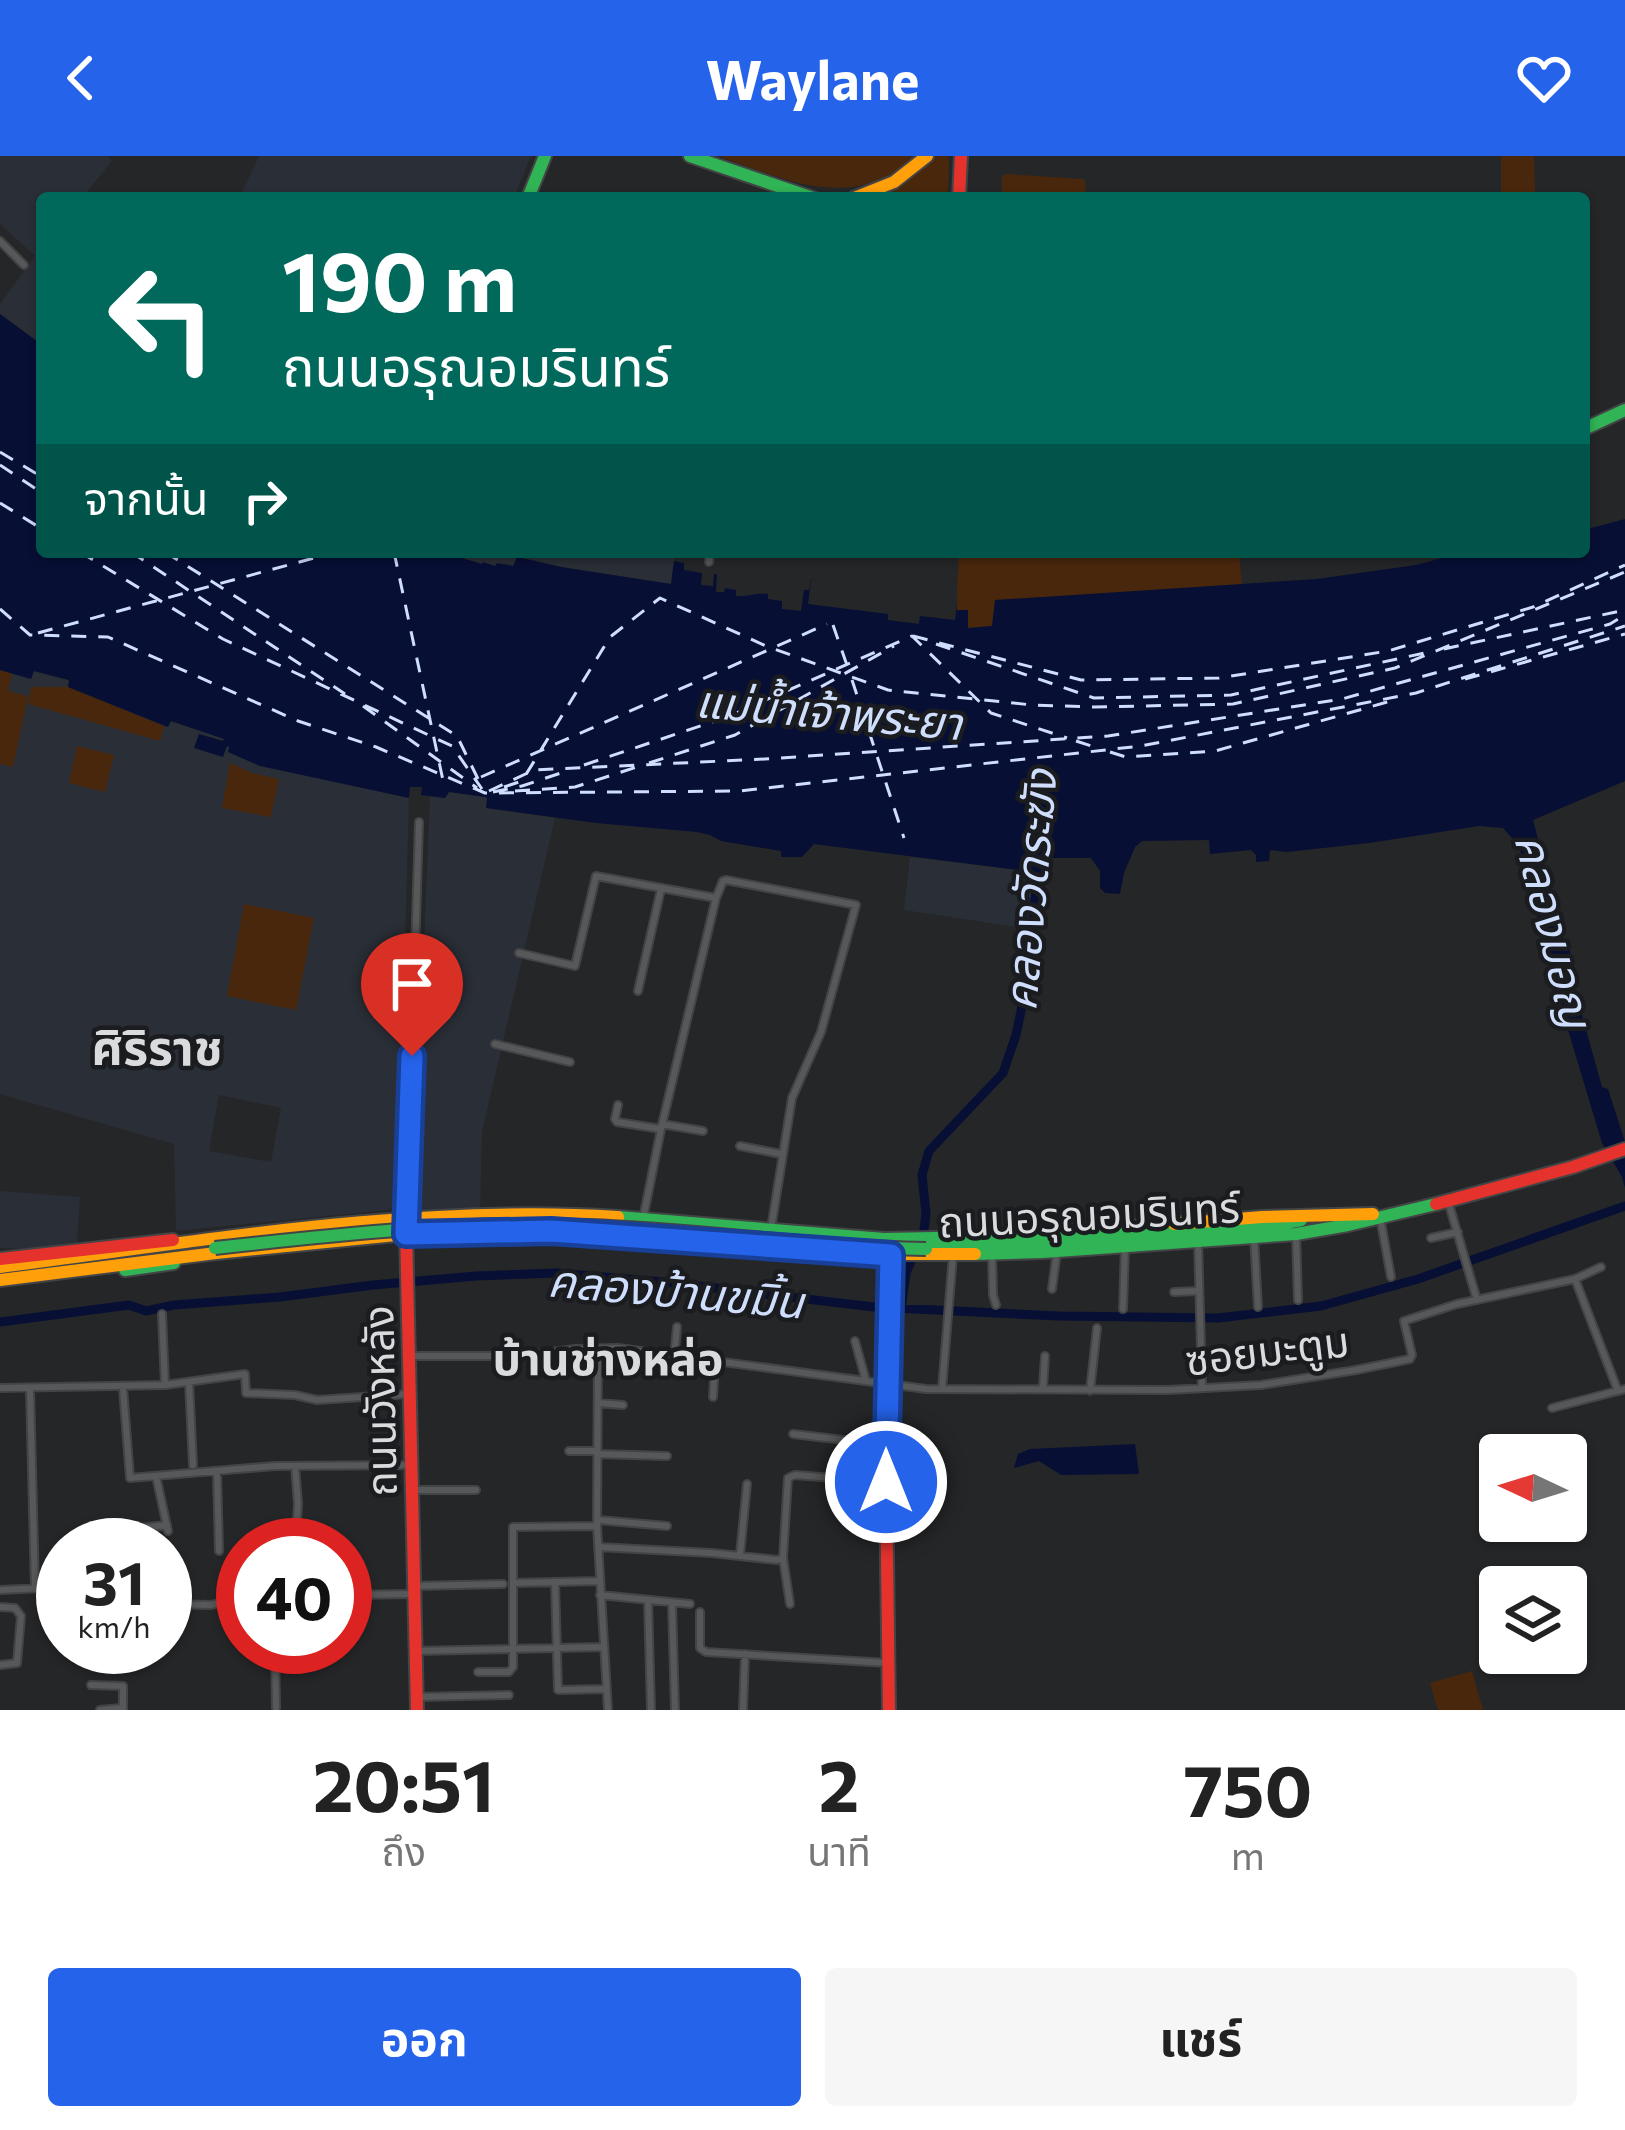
<!DOCTYPE html>
<html lang="th">
<head>
<meta charset="utf-8">
<style>
	body { margin:0; font-family:Commissioner,"Noto Sans Thai",sans-serif; background:#f6f6f6; color:#222; height:100vh; display:flex; flex-direction:column; font-size:45px; white-space:nowrap }
	* { box-sizing:border-box; margin:0 }
	p { font-size:39px; color:#767676 }
	.icon { flex:none; width:66px; height:66px; fill:none; stroke:currentColor; stroke-width:2; stroke-linecap:round; stroke-linejoin:round }
	.map { position:relative; height:1554px; overflow:hidden }
	.drawer { display:flex; flex-direction:column; background:#fff; flex:1 }
	.drawer>* { flex:none }
	.top-card { position:absolute; left:36px; top:36px; width:1554px; height:366px; border-radius:12px; box-shadow:0 3px 9px #0004; background:#00695c; color:#fff; overflow:hidden }
	.needle { width:78px; rotate:274deg }
	.controls { position:absolute; left:1479px; top:1278px; display:grid; gap:24px }
	.controls a { display:grid; place-items:center; width:108px; height:108px; border-radius:12px; background:#fff; box-shadow:0 3px 9px #0004; font-size:60px }
	.speed { position:absolute; left:36px; top:1362px; display:flex; gap:24px; font-size:60px; font-weight:700; text-align:center }
	.speed>* { display:grid; place-content:center; width:156px; height:156px; border-radius:50%; background:#fff; box-shadow:0 3px 9px #0004; line-height:1 }
	.speed small { font-size:30px; font-weight:400 }
	.speed .limit { border:18px solid #d22; background:#fff; color:#111 }
	.pin { position:absolute; display:grid; place-items:center; width:102px; height:102px; color:#fff; margin:-123px -51px; border-radius:50% 50% 50% 0; rotate:-45deg; box-shadow:0 0 12px #0007 }
	.pin .icon { rotate:45deg }
	.me { position:absolute; width:132px; margin:-66px; rotate:0deg; stroke-linejoin:round; filter:drop-shadow(0 0 9px #0008) }
	.turn { display:flex; align-items:center; gap:42px; height:252px; padding:0 48px; font-size:54px }
	.turn .icon { width:156px; height:156px; stroke-width:2.5 }
	.turn b { display:block; font-size:84px; line-height:102px }
	.then { display:flex; align-items:center; height:114px; padding:0 48px; background:#0003; gap:24px; font-size:45px }
	.eta { display:flex; justify-content:space-evenly; align-items:center; height:204px; text-align:center }
	.eta b { font-size:72px; font-weight:700; line-height:84px }
	.primary-button { display:flex; gap:24px; margin-top:auto; padding:24px 48px }
	.primary-button a { flex:1; height:138px; border-radius:12px; background:#2563eb; color:#fff; font-size:48px; font-weight:700; line-height:138px; text-align:center }
	.primary-button a+a { background:#f6f6f6; color:#222 }
	header { display:flex; justify-content:space-between; align-items:center; height:156px; padding:0 48px; background:#2563eb; color:#fff; font-size:54px; font-weight:700 }
	.map>svg:first-child { display:block }
</style>
</head>
<body>
<header><svg class="icon" aria-label="back" viewBox="0 0 24 24"><path d="M15 5l-7 7 7 7"/></svg>Waylane<svg class="icon" aria-label="heart" viewBox="0 0 24 24"><path d="M12 20l-8-8c-3-5 5-10 8-4 3-6 11-1 8 4z"/></svg></header>
<div class="map">
<svg width="1625" height="1554" viewBox="0 0 1625 1554">
	<rect width="100%" height="100%" fill="#252628"/>
	<path fill="#2a2e36" fill-rule="evenodd" d="M0,0H108L112,5L82,42H42V189L0,158V148L35,100L0,68Z
		M259,0H531L514,42H239Z
		M452,396H675L671,428L561,411L518,400L514,410L505,407L496,410L482,409L451,398Z
		M0,514L31,522L33,515L70,525L69,532L167,571L170,565L224,582L303,617L409,642L398,1048L388,1054L176,1075L174,988L0,938ZM219,939L281,952L271,1006L209,995Z
		M449,636L487,641V652L555,662L482,976L480,1056L411,1058L415,931L420,881L430,640L445,642Z
		M910,701L1035,716L1029,773L904,754Z
		M0,1035L80,1041L77,1087L26,1093L0,1092Z"/>
	<path fill="#49270d" d="M718,0H917C850,57 791,25 718,0Z
		M936,0H947L949,3L948,42H874L903,29Z
		M1501,0H1534L1535,36H1501Z
		M1006,18L1083,23L1085,25L1086,42H1002V20Z
		M959,396H1239L1242,430L995,444L993,470L967,472L956,454Z
		M0,514L12,518L8,535L28,540L13,611L0,608Z
		M31,531H68L164,570L160,585L28,548Z
		M77,590L114,599L105,636L69,627Z
		M230,607L252,617L279,623L271,661L222,652Z
		M244,748L314,762L296,854L227,840Z
		M1472,1515L1483,1554H1438L1430,1527Z"/>
	<path fill="#070f35" d="M0,158L42,189V396H452V399L482,408L483,406L495,410L497,407L513,410L517,401L561,411L671,428L674,405L684,407V414L702,417L701,429L713,430L714,418H717L716,436H724L725,432L736,434V440C749,441 754,437 768,438V443L782,445V453L801,455L804,434H809L811,423L957,446V454H968V472L992,470L995,444L1317,423L1416,409L1464,396H1584V374L1625,363V625L1533,664L1564,785L1568,788L1576,819L1573,827L1602,931L1608,933L1625,986V1032L1622,1021L1602,987L1565,864L1519,690L1503,672L1479,670L1369,687L1287,696L1270,694L1269,705L1256,706V699L1251,694L1210,698L1209,684L1142,685L1135,691L1124,717L1120,738L1105,737L1100,732V715L1091,702H1052L1041,717L814,688L802,701H781V695L721,685L710,679L697,676L596,667L486,652L487,642L485,641L449,636L445,642L421,639L422,631H410L409,642L260,610L228,596L229,591L227,590L223,601L194,592L199,578L223,585L224,583L171,565L168,571L68,531L69,524L34,515L31,523L0,514Z
		M1135,1288L1139,1318L1061,1319L1039,1305L1014,1312L1018,1298L1030,1293Z"/>
	<path fill="#252628" d="M811,423L958,440L955,464L920,460L919,468L888,464V458L808,448Z"/>
	<g fill="none" stroke-linecap="round" stroke-linejoin="round">
		<path stroke="#070f35" stroke-width="9" d="M901,1152L906,1117L924,1074L926,1057L922,1019L929,995L1003,917L1016,879L1026,831L1039,704
			M0,1166L129,1149L146,1155L174,1149L280,1141L373,1129L476,1120L556,1117L664,1126L874,1151L1059,1160L1218,1162L1321,1150L1418,1123L1625,1050"/>
		<path stroke="#d0defd" stroke-width="3" stroke-dasharray="15 12" stroke-linecap="butt" d="M0,296L42,321
			M0,309L42,337
			M0,347L42,373
			M80,396L223,483L452,590L482,633
			M131,396L345,538
			M165,396L457,580L479,625
			M394,396L444,629
			M0,453L30,479L108,481L298,565L376,591L485,637L739,635L1141,590L1416,537L1625,470
			M833,469L849,515
			M38,477L336,396
			M913,480L1081,524L1219,522L1388,495L1533,451L1625,409
			M936,488L1094,542L1231,539L1429,496
			M1444,493L1625,454
			M1465,523L1625,478
			M852,524L904,682
			M363,550L477,632
			M1076,585L1101,593
			M1110,596L1126,601L1215,595L1398,543
			M649,607L735,579L894,490
			M584,609L727,561L912,480L991,557L1067,582
			M481,621L827,468
			M504,631L522,625L610,481L660,442L766,490L888,534L1032,549L1094,551L1233,548L1395,512L1625,416
			M489,635L534,614L765,603L1108,580L1342,543L1610,468L1625,459
			M515,635L575,631L640,610
			M493,636L522,630L570,614"/>
		<g stroke="#434446" stroke-width="10">
			<path id="street" d="M0,85L24,109
				M709,406L710,396
				M519,797L575,810L596,720L716,742
				M638,835L661,733
				M495,888L570,906
				M618,949L615,963L617,966L661,973
				M662,968L703,975
				M740,990L781,998
				M1448,1045L1477,1144
				M1380,1061L1391,1121
				M407,1063L419,666
				M643,1063L661,973L716,742L723,725L726,724L856,749L821,876L792,942L771,1073
				M1296,1078L1298,1144
				M1254,1081L1258,1151
				M1431,1082L1458,1076
				M1198,1084L1202,1231
				M992,1099L993,1139L996,1149
				M1575,1123L1618,1235
				M1052,1133L1057,1095
				M1174,1136L1199,1135
				M1123,1153L1125,1090
				M162,1158L165,1229
				M855,1185L866,1225
				M598,1193L597,1370L608,1554
				M411,1200H522L575,1193L618,1192L926,1233L1168,1234L1261,1229L1356,1214L1410,1203L1412,1199L1404,1165L1457,1148L1575,1123L1601,1111
				M674,1202L677,1171
				M189,1226L193,1309
				M0,1232L165,1229L245,1218L246,1237L295,1239L317,1244L408,1238
				M123,1232L130,1322L275,1310L412,1309
				M1043,1232L1045,1200
				M30,1233L35,1433
				M942,1233L953,1099
				M1090,1235L1097,1172
				M713,1241L715,1208
				M598,1247L623,1249
				M1552,1252L1625,1233
				M793,1278L886,1289
				M569,1295H595
				M597,1298L667,1300
				M295,1310L298,1348L296,1378
				M217,1315L219,1395
				M156,1320L168,1375
				M413,1334H476
				M598,1364L667,1370
				M131,1373L167,1369
				M598,1391L712,1397L777,1404L783,1402
				M740,1399L747,1328
				M555,1426L558,1534L605,1533
				M513,1427L599,1425
				M414,1430L503,1428
				M0,1434L63,1431
				M345,1439L413,1438
				M600,1439L690,1448
				M648,1444L651,1554
				M672,1447L675,1554
				M165,1448L211,1449L243,1441
				M174,1448L175,1419
				M790,1448L783,1402L788,1322L795,1319L886,1326
				M0,1451L15,1452L21,1460L17,1507L0,1509
				M700,1456V1492L706,1496L888,1507
				M275,1491L276,1552
				M416,1495L603,1491
				M478,1516H509L513,1511V1371L597,1370
				M91,1529L123,1530V1554
				M417,1541L509,1539
				M100,1554L122,1552
				M743,1554L745,1498"/>
		</g>
		<g stroke="#434446" stroke-width="16">
			<path id="fast" d="M690,0L813,42
				M528,42L545,0
				M1584,273L1625,254
				M618,1061L884,1083L985,1081L1174,1068
				M926,1093L1089,1085L1270,1070L1301,1064
				M975,1098L1043,1096L1296,1078L1348,1069L1436,1048
				M125,1114L174,1107"/>
		</g>
		<g stroke="#434446" stroke-width="16">
			<path id="slow" d="M854,42L894,26L927,0
				M1174,1068L1262,1061L1373,1058
				M0,1111C203,1085 412,1048 618,1061
				M0,1124L216,1097L406,1078L551,1075L862,1098H975"/>
		</g>
		<g stroke="#434446" stroke-width="16">
			<path id="jam" d="M959,42L961,0
				M1436,1048L1573,1011L1625,993
				M406,1074L417,1554
				M0,1103L173,1084
				M889,1554L886,1326L891,1098"/>
		</g>
		<use href="#street" stroke="#575859" stroke-width="6"/>
		<use href="#fast" stroke="#30b455" stroke-width="12"/>
		<use href="#slow" stroke="#ff9f0a" stroke-width="12"/>
		<use href="#jam" stroke="#e5322d" stroke-width="12"/>
		<g stroke="#434446" stroke-width="16" stroke-linecap="butt">
			<path id="fast-bridge" d="M215,1092C339,1078 463,1065 589,1070C701,1074 813,1091 926,1093"/>
		</g>
		<use href="#fast-bridge" stroke="#30b455" stroke-width="12"/>
	</g>
	<g fill="none" stroke-linecap="round" stroke-linejoin="round">
		<g stroke="#184099" stroke-width="30">
			<path id="route" d="M412,900L406,1078L551,1075L891,1099L886,1326"/>
		</g>
		<use href="#route" stroke="#2563eb" stroke-width="21"/>
	</g>
	<g text-anchor="middle" dominant-baseline="central" stroke-width="9" stroke-linejoin="round" paint-order="stroke">
		<g font-size="42" fill="#d9dbdd" stroke="#1a1c1f">
			<text transform="translate(1089 1057) rotate(-3)">ถนนอรุณอมรินทร์</text>
			<text transform="translate(1267 1193) rotate(-7)">ซอยมะตูม</text>
			<text transform="translate(378 1245) rotate(-91)">ถนนวังหลัง</text>
		</g>
		<g font-size="45" font-style="italic" fill="#d0defd" stroke="#1a1c1f">
			<text transform="translate(829 554) rotate(5)">แม่น้ำเจ้าพระยา</text>
			<text transform="translate(1028 734) rotate(-85)">คลองวัดระฆัง</text>
			<text transform="translate(1556 774) rotate(76)">คลองมอญ</text>
			<text transform="translate(676 1133) rotate(5)">คลองบ้านขมิ้น</text>
		</g>
		<g font-size="45" font-weight="bold" fill="#d9dbdd" stroke="#1a1c1f">
			<text x="608" y="1200">บ้านช่างหล่อ</text>
		</g>
		<g font-size="48" font-weight="bold" fill="#d9dbdd" stroke="#1a1c1f">
			<text x="157" y="889">ศิริราช</text>
		</g>
	</g>
</svg>
<div class="controls">
<a><svg class="needle" viewBox="-14 -14 28 28"><path d="M0-13l5 13h-10z" fill="#e53935"/><path d="M0 13l5-13h-10z" fill="#767676"/></svg></a>
<a><svg class="icon" aria-label="layers" viewBox="0 0 24 24"><path d="M12 4l9 5-9 5-9-5zM3 14l9 5 9-5"/></svg></a>
</div>
<div class="speed"><div>31<small>km/h</small></div><div class="limit">40</div></div>
<div class="pin" style="left:412px;top:900px;background:#d93025"><svg class="icon" aria-label="arrive" viewBox="0 0 24 24"><path d="M6 21V4h12l-3 4 3 4H6"/></svg></div>
<svg class="me" style="left:886px;top:1326px" viewBox="-20 -20 40 40"><circle r="17" fill="#2563eb" stroke="#fff" stroke-width="3"/><path d="M0-11L8 9 0 5-8 9z" fill="#fff"/></svg>
<div class="top-card">
<div class="turn"><svg class="icon" aria-label="left" viewBox="0 0 24 24"><path d="M17 20v-9H6M10 6l-5 5 5 5"/></svg><div><b>190 m</b>ถนนอรุณอมรินทร์</div></div>
<div class="then">จากนั้น<svg class="icon" aria-label="right" viewBox="0 0 24 24"><path d="M7 20v-9h11M14 6l5 5-5 5"/></svg></div>
</div>
</div>
<section class="drawer">
<div class="eta">
<div><b>20:51</b><p>ถึง</p></div>
<div><b>2</b><p>นาที</p></div>
<div><b>750</b><p>m</p></div>
</div>
<div class="primary-button"><a>ออก</a><a>แชร์</a></div>
</section>
</body>
</html>
